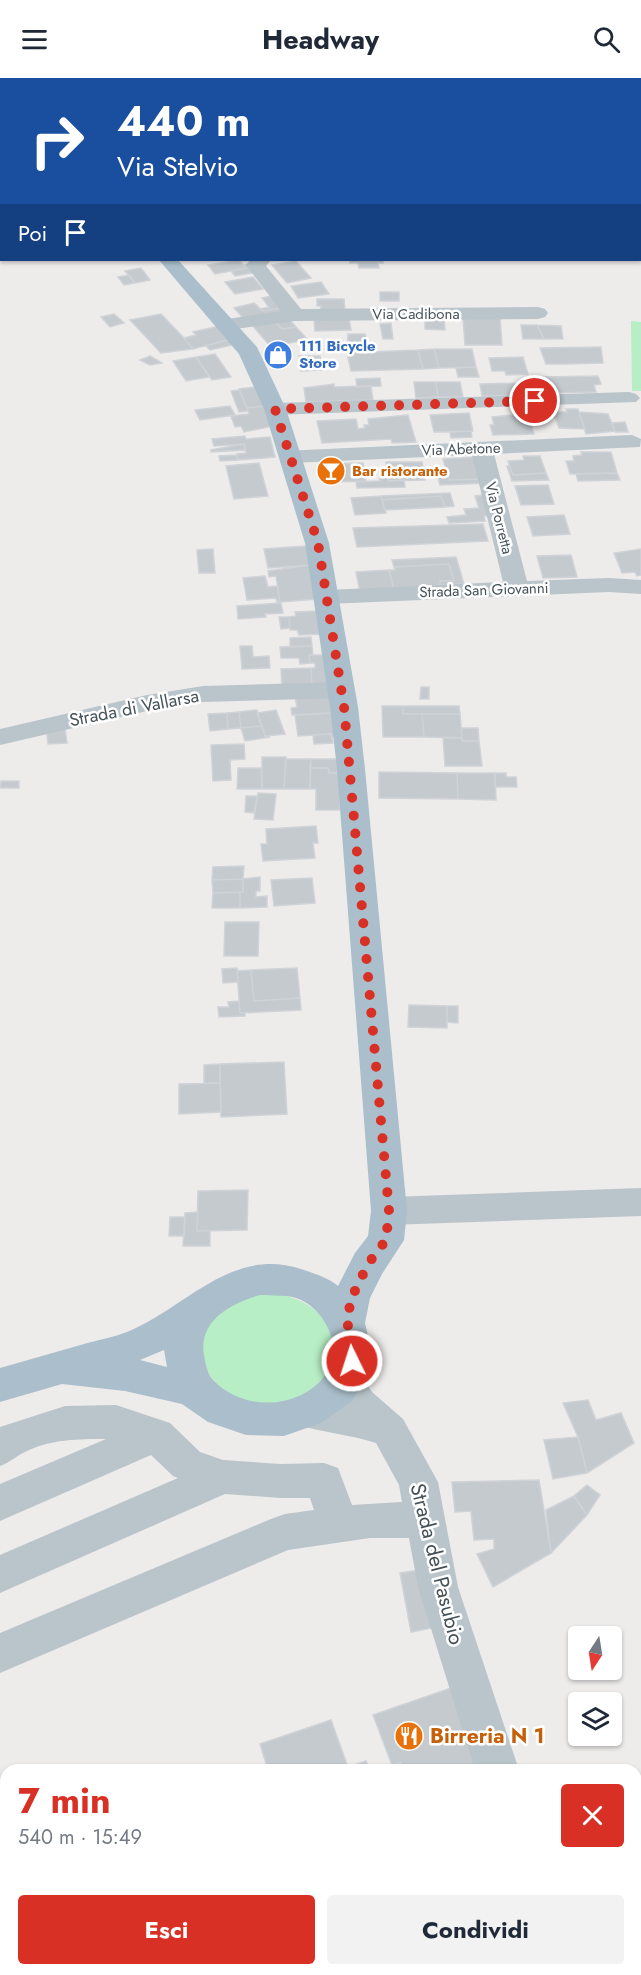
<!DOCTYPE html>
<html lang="it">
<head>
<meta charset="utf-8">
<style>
	body { margin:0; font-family:Jost,sans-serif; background:#f2f2f3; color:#1f2937; height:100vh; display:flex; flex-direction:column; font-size:22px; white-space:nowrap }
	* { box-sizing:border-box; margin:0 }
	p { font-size:20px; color:#747a83 }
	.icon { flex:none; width:33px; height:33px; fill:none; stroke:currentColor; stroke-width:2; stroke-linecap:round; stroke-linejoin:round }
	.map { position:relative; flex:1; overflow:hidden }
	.drawer { position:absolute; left:0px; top:1686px; width:642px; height:212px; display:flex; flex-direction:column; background:#fff; border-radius:18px 18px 0 0; box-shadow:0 2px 4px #0004 }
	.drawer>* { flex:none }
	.banner { position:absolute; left:0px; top:0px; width:642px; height:183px; box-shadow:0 2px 4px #0004; background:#1a4fa0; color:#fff; overflow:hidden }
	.needle { width:39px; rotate:192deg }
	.tools { position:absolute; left:568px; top:1548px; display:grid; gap:12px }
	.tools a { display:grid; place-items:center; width:54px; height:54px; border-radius:6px; background:#fff; box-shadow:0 2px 4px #0004; font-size:30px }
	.pin { position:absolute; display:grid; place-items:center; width:51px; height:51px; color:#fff; margin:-26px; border:3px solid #fff; border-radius:50%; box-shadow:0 2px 6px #0007 }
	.me { position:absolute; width:66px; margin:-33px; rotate:356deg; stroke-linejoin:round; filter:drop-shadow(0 0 4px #0008) }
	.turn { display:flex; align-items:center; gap:21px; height:126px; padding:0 18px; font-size:27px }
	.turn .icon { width:78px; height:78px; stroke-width:2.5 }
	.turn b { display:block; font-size:42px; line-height:51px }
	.then { display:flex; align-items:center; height:57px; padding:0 18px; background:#0003; gap:12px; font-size:22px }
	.round { display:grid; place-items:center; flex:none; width:63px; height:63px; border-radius:6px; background:#f2f2f3 }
	.headline { display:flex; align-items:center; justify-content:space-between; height:102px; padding:0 18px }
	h1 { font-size:36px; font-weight:700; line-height:45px; color:#d93025 }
	.primary-button { display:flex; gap:12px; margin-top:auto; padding:12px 18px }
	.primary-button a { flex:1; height:69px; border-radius:6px; background:#d93025; color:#fff; font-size:24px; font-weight:700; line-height:69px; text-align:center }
	.primary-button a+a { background:#f2f2f3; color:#1f2937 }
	header { display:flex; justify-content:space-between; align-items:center; height:78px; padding:0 18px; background:#fff; font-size:27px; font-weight:700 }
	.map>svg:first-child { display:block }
</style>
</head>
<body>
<header><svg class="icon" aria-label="menu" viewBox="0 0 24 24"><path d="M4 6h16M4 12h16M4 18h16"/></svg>Headway<svg class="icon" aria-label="search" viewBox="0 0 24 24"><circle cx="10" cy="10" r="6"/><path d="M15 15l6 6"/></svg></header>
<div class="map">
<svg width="641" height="1897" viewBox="0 0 641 1897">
	<rect width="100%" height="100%" fill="#eeebeb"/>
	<path fill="#b7eec5" d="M631,243L641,244V313H632Z
		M274,1215C371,1232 338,1337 257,1326C209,1320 179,1264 223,1231C236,1220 258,1216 274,1215Z
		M0,1834L6,1837V1892H54L57,1897H0Z"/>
	<path fill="#c5cacf" stroke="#cfd3d7" stroke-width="1.5" d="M239,182L246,190L215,196L208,187Z
		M350,182H383V185H378L379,190H359L358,185H350Z
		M296,183L311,200L287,205L272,187Z
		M250,186L257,194L235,198L231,193L246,190L243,187Z
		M141,190L150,202L135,205L125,193Z
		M129,197L135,205L124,207L118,199Z
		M253,199L263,211L235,216L225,204Z
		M321,204L329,216L298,220L291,208Z
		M380,214H399V223H380Z
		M277,217L289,228L263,233L260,231L269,229L262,220Z
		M317,221H344L345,234H320L321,228H317Z
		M254,225L263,233L289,228L295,235L246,243L234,230Z
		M114,236L124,245L110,249L101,239Z
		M161,236L184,260L193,271L161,275L130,242Z
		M288,240L296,249L282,251L274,243Z
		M349,240L351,252L315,253L314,241Z
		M463,240H500L502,267H465Z
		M425,241H444L445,252L425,251Z
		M274,243L282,251L296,249L308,262L270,268L252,247Z
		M391,245L393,261H383L380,246Z
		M521,247H537L544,261H523Z
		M537,247L561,248L563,261H544Z
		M219,248L231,261L193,271L184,260L196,257L193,254Z
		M365,256L368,275H347L348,256Z
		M231,261L236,266L210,272L206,268Z
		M601,269L603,285L565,286H546L540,270Z
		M434,271L439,290L423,291L418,272Z
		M434,271H472L476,289L439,290Z
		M418,272L423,291L351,293L347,275Z
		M215,276L231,299L212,302L196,279Z
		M150,278L162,285L150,287L140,282Z
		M299,278H320L322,292L301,293Z
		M196,279L209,299L186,303L173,283Z
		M523,279L528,296L506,297L505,293H492L489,280Z
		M476,289L479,299H458L456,290Z
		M598,298L601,306L594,307L596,314L547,315L542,299Z
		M380,300L381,308L357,309L356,301Z
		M414,304H436L438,319L416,320Z
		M436,304H460L463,319H438Z
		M526,305L529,317L482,318L480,306Z
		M334,306V309L371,308L373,322L306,324L304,310Z
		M257,309L265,328L247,330L239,311Z
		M239,312L247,330L248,333L239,334L231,313Z
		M230,328L235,337L200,342L195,332Z
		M265,328L273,348L244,354L241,348L235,349L231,338L249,336L247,330Z
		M566,331H578L585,351L559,350L553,334H567Z
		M579,334L608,336L615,353L586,356Z
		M469,335L473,353L434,354L430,337Z
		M523,336L525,343L530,342L534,356L493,357L490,347H494L492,339Z
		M408,337L416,364L392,365L391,361L322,365L317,343L356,341L358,351L365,350L364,347H369L368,341Z
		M625,344L628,354H615L612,345Z
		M471,353L472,359L451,360L450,354Z
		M245,358L246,361L270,359L275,379L238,382L237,376L246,375L244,366L214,368L212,361Z
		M244,366L245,372L211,374V372Z
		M581,374H611L617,395L570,396L566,383H574L573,378L582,377Z
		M237,377L238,382L220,383L219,378Z
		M523,378H540L546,395L513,397L508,383L524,382Z
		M477,379L483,401L449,402L443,381Z
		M386,384H422L425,402L388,403Z
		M259,385L268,418L234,421L226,388Z
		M363,385L366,403L326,404L324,386Z
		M507,388H510L513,397L546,395L549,402L512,403Z
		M436,392H446L449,402L483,401L485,405L440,407Z
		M617,395L620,402L578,403L576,396Z
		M388,399V403L404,402L405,409L357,410L356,404L380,403L379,400Z
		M548,407L554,426L521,427L515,408Z
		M450,415L454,428L445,429L441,418L382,422L381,418Z
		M493,416L500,437L484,438L485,443L449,445L447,439L466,437L464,431L479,430L475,418Z
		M381,418L386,435L355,437L351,420Z
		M441,418L445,429L385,432L382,422Z
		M564,437L570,456L533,458L527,439Z
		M483,446L488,463L357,469L353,450Z
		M306,468L310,487L268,490L264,471Z
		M213,471L215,495H199L197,472Z
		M641,471V497L637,498L635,494L622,495L614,475Z
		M571,477L577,499L543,500L537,478Z
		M456,479L464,506L441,507L440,503H454L449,486L394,489L392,482Z
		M449,486L454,503H440L441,507L394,512L389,492H395L394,489Z
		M310,487L318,521L280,524L276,498L269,499L268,493Z
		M389,492L394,512L360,514L356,494Z
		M265,498L268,509L278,508L280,524H277L276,520L247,522L243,500Z
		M281,525L283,535L265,536L266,539L238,541L237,528Z
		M317,533L321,556L299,557L297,552H290L289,539L296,538L295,534Z
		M279,539H289L290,550L281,551Z
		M311,559L312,568L290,569V560Z
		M240,568H252L253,579L269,578L270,590L242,591Z
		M312,568L313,577H309L310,585L300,586L299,580H281L280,569Z
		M309,577H328L331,609L312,610L311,590H315V585H310Z
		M311,590L312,610L282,611L281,591Z
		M421,609H429V621H420Z
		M330,616L333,635L292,637L291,630L297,629L295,619Z
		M382,628H403V636H422L424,659H383Z
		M403,628H459L460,636H403Z
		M257,632L262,648L241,650L239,634Z
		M276,632L285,656L265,658L257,635Z
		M239,634L241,650L228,651L227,635Z
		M227,635L228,651L210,653L208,636Z
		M333,635L336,659H332L331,656L298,658L295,637Z
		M422,636H460L462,660L424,659Z
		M262,648L265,658L270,659L245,663L241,650Z
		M461,650H478L479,663H462Z
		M65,651L67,665L48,666L47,655Z
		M331,656L333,665L314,666L313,657Z
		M443,659L462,660V663H479L482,688H445Z
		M244,666L245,681L230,682L231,702L213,703L211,667Z
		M262,679H286L284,711H262Z
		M286,681H311L310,711H284Z
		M311,681H340V695H329L328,690H310Z
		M238,690H261L262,711H237Z
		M310,690H328L329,695H340V732H316V711H310Z
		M379,694L457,695L458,721L379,720Z
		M457,695H495L496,722L458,721Z
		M495,695H506V699H516L517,709H495Z
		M1,703H19V710H0Z
		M258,715L276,716L273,742L254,741Z
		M246,718H257L254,735L245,734Z
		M316,748L318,765H313L315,780L263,783L261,766H267L266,751Z
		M244,788L243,801L212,802L213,789Z
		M260,799V813H256V819L267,818V829L240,830V814H243V801Z
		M312,800L315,825L274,828L271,802Z
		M243,801V814L213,815L212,802Z
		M240,814V830H212L213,815Z
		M225,844H259L258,878H224Z
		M237,890L238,904L223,905L222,891Z
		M297,890L300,920L254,923L251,892Z
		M251,892L254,923L300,920L301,932L240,935L237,893Z
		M239,923L240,935H245V938L219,939L218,929H229L228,924Z
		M409,927L447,928V950L408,949Z
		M447,928H458V945L447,944Z
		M284,984L287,1036L221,1039L220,986Z
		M220,986V1005H204V987Z
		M220,1005L221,1034L179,1036V1006Z
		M248,1112L247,1152L197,1153L198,1113Z
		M198,1134L197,1153H210V1168H183L185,1135Z
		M170,1139H185L184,1158H169Z
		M588,1322L596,1342L621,1335L634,1365L587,1395L578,1359L563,1325Z
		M578,1359L587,1395L553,1401L544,1362Z
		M539,1402L551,1475L493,1509L477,1476L494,1471V1461L474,1462L471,1433L455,1434L452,1404Z
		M587,1407L600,1417L587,1437L574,1418Z
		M574,1418L587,1437L551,1475L546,1432Z
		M420,1492L432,1550L411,1554L400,1495Z
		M451,1610L485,1692H403L400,1684L392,1687L373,1637Z
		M331,1642L349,1692H268L260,1666Z
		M366,1683L370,1692H349L348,1689Z
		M400,1684L403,1692H378L392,1687Z"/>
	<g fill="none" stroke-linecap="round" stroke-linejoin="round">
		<g stroke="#6d91a7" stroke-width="3">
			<path id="highway" d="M641,1858V1897H570L573,1892H636V1859Z
				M145,1892H198L201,1897H147Z"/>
		</g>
		<path fill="#b9c5cb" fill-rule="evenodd" d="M24,0H131L23,2Z
			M243,0H259V2H243Z
			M0,38H2V48H0Z
			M250,182H271L266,188L301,231L538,229L545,231L548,235L545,239L538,241L295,243L227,252L220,250L217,246L220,242L281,233L246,187Z
			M629,314L636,316L640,320L636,324L275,337L267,336L264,331L267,326L275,325Z
			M632,357L641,361L640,369L494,376L527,503L609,500L641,502V516L609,514L327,526L318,524L315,519L318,514L327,512L503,504L472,377L291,385L283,383L280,378L283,373Z
			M341,604L350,607L354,612L350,617L341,620L203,624L147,633L0,667V651L147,617L203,608Z
			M641,1110V1138L389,1147L377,1143L372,1133L377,1123L389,1119Z
			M344,1287L357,1292L372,1314L403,1341L438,1404L458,1509L519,1692H475L418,1509L409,1460H370L288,1472L0,1595V1555L271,1441L285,1436L314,1432L310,1420H281L225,1416L0,1515V1477L178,1400L173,1398L151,1377L0,1443V1406L106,1361C79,1361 50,1361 25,1374C16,1378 11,1384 0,1388V1349L65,1328L116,1327L170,1345L200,1374L223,1382L281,1386L324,1385L338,1390L352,1427L402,1424L399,1407L376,1365C349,1356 322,1355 296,1346L290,1334L296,1322L309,1318L335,1321L325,1303L331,1292Z"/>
		<path fill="#aabfcb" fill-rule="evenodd" d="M0,0H11L12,2H2V6Z
			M159,182H178L257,269L286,331L329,465L358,629L365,691L407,1133L404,1162L382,1196L370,1220L365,1245L371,1271L366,1298L352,1323L321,1345L284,1358L246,1357L208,1344L182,1326L125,1313L62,1306L0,1324V1290C28,1282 56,1274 84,1266C98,1262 114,1259 127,1254C186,1230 231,1168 301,1191C315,1196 327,1199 338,1208L355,1175L368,1158L371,1133L337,691L330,629L305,465L264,331L239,276ZM260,1217C274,1218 288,1216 301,1222C326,1234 344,1270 326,1296C301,1332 243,1334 213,1302C207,1295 206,1287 204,1277C198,1243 231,1225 260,1217ZM164,1272L167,1289L140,1282Z
			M0,1717L6,1719V1766L0,1764Z"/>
		<use href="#highway" fill="#82a6bc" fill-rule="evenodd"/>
	</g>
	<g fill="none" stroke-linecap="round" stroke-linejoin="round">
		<path stroke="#d93025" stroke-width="10" stroke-dasharray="0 18" d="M352,1283V1263L347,1244L351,1221L368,1186L386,1162L389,1133L344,629L318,465L275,331L535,323"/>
	</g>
	<defs>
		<g id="shop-disc" transform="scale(1.5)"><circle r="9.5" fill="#3f7fe0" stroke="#fff"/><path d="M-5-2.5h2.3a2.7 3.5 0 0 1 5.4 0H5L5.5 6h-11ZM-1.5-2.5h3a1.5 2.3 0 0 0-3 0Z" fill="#fff"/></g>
		<g id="bar-disc" transform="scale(1.5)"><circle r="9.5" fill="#e8710a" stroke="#fff"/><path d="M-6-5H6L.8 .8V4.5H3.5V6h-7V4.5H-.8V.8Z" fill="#fff"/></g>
		<g id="restaurant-disc" transform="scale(1.5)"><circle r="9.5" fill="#e8710a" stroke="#fff"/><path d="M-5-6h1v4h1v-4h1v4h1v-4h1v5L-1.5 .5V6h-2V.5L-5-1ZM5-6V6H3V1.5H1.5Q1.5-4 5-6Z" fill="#fff"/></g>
	</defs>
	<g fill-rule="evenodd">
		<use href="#shop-disc" x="278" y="277"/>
		<use href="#bar-disc" x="331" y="393"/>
		<use href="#restaurant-disc" x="409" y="1658"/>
	</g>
	<g text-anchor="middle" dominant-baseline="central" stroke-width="5" stroke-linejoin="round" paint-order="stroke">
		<g font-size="15" fill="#445259" stroke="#fff">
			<text x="416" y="236">Via Cadibona</text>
			<text transform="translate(461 371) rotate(-2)">Via Abetone</text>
			<text transform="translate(499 440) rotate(76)">Via Porretta</text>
			<text transform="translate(484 512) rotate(-2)">Strada San Giovanni</text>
		</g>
		<g font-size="15" font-weight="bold" fill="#366cbe" stroke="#fff" text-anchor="start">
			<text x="299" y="268">111 Bicycle<tspan x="299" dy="17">Store</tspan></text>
		</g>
		<g font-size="15" font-weight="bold" fill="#c56008" stroke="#fff" text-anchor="start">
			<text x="352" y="393">Bar ristorante</text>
		</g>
		<g font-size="18" fill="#445259" stroke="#fff">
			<text transform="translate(134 630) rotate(-11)">Strada di Vallarsa</text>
		</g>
		<g font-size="21" fill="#445259" stroke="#fff">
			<text transform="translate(437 1486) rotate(76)">Strada del Pasubio</text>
		</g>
		<g font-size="21" font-weight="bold" fill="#c56008" stroke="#fff" text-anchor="start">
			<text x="430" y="1658">Birreria N 1</text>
		</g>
	</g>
</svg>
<div class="tools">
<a><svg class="needle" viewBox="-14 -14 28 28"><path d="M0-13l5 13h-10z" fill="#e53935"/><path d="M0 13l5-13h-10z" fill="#747a83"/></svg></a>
<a><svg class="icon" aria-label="layers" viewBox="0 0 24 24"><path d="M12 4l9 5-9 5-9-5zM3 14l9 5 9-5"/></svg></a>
</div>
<div class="pin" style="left:535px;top:323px;background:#d93025"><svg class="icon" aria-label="arrive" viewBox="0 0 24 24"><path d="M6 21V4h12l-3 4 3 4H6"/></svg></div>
<svg class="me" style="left:352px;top:1283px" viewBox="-20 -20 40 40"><circle r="17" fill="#d93025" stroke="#fff" stroke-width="3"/><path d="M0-11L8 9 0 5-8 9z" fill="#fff"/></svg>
<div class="banner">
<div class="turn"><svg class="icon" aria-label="right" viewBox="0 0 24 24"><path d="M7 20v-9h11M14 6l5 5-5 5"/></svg><div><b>440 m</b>Via Stelvio</div></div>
<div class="then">Poi<svg class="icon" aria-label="arrive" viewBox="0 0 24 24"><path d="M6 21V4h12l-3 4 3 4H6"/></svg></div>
</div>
<section class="drawer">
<div class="headline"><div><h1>7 min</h1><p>540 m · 15:49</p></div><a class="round" style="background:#d93025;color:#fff"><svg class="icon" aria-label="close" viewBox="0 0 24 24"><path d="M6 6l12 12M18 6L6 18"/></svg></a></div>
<div class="primary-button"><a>Esci</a><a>Condividi</a></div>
</section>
</div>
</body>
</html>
